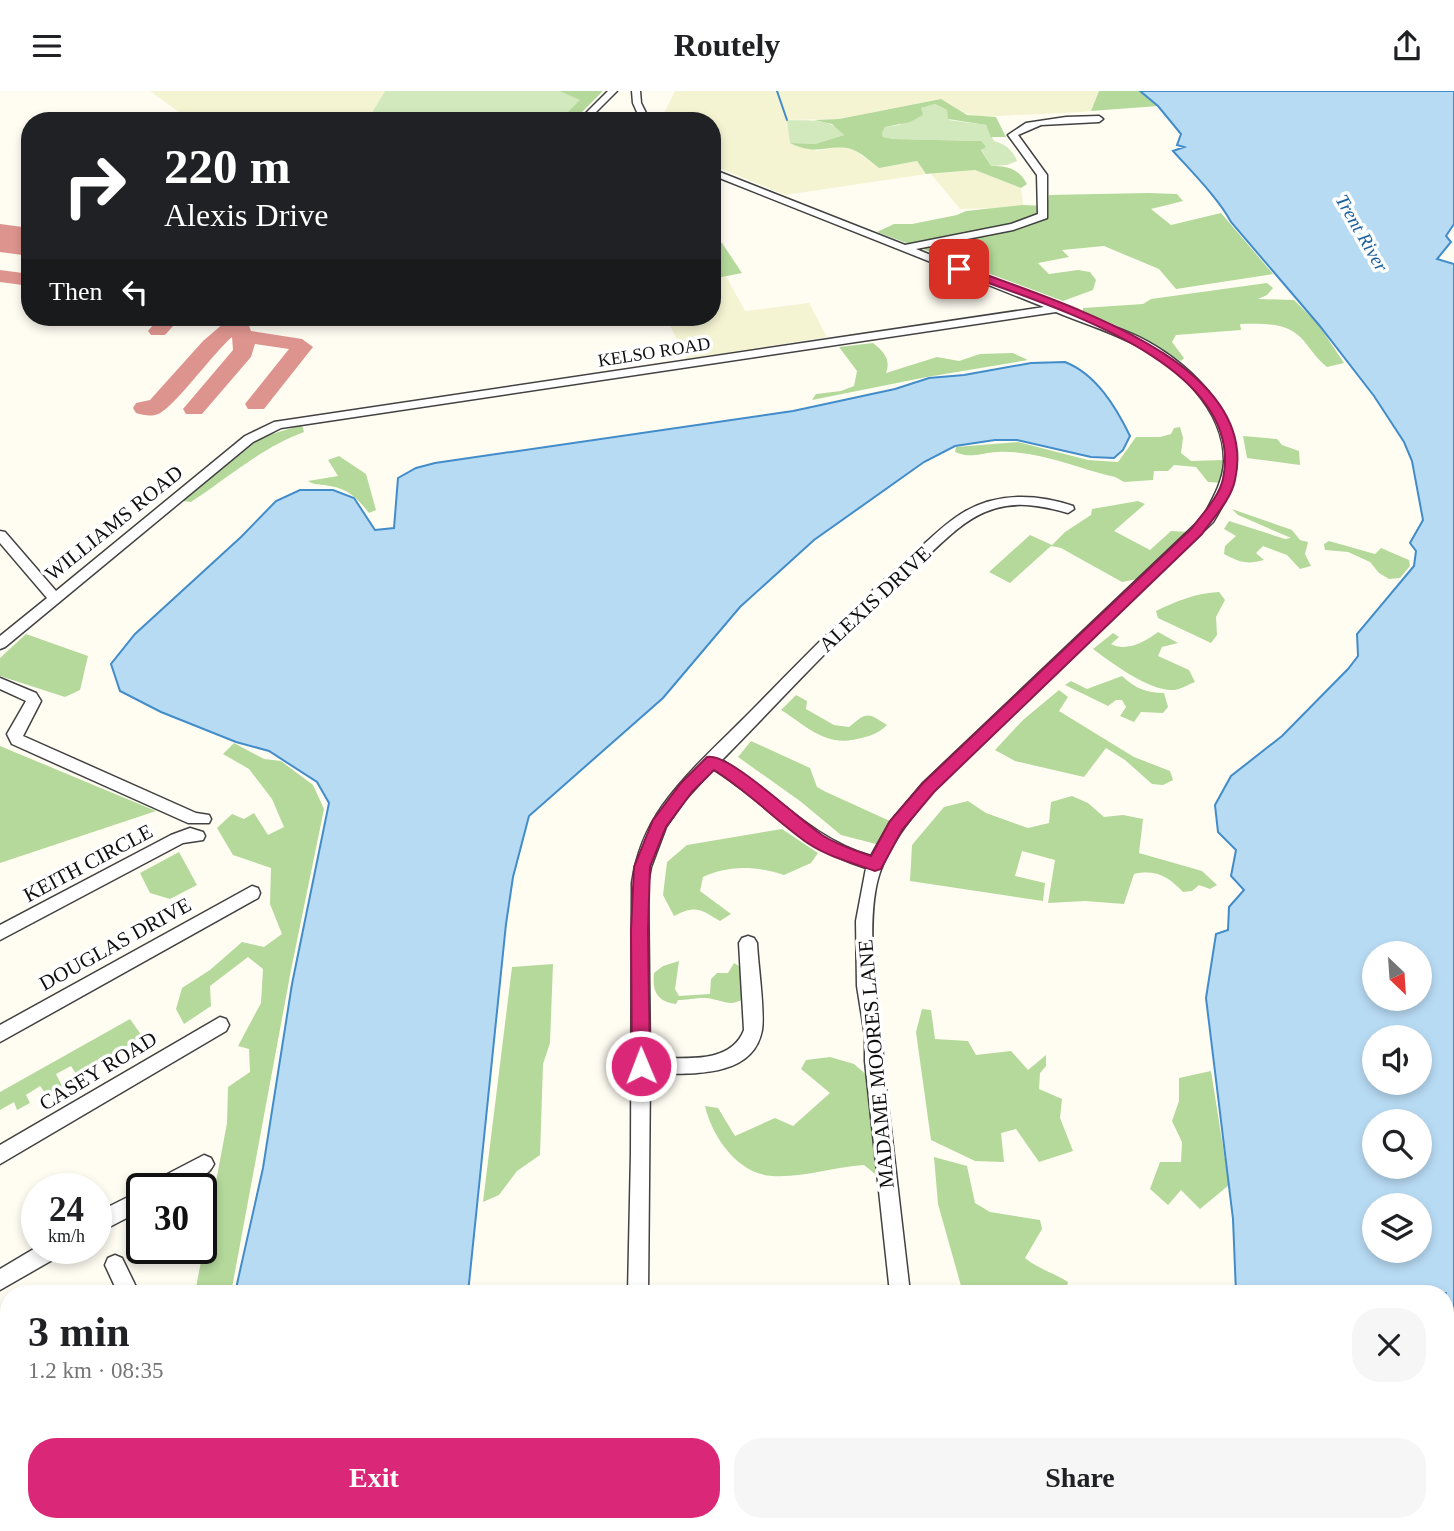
<!DOCTYPE html>
<html lang="en">
<head>
<meta charset="utf-8">
<style>
	body { margin:0; font-family:"Times New Roman",serif; background:#f6f6f6; color:#202124; height:100vh; display:flex; flex-direction:column; font-size:26px; white-space:nowrap }
	* { box-sizing:border-box; margin:0 }
	p { font-size:23px; color:#757577 }
	.icon { flex:none; width:38px; height:38px; fill:none; stroke:currentColor; stroke-width:2; stroke-linecap:round; stroke-linejoin:round }
	.map { position:relative; flex:1; overflow:hidden }
	.side { position:absolute; left:0px; top:1194px; width:1454px; height:247px; display:flex; flex-direction:column; background:#fff; border-radius:28px 28px 0 0; box-shadow:0 4px 10px #0003 }
	.side>* { flex:none }
	.guide { position:absolute; left:21px; top:21px; width:700px; height:214px; border-radius:28px; box-shadow:0 4px 10px #0003; background:#202124; color:#fff; overflow:hidden }
	.needle { width:46px; rotate:155deg }
	.tools { position:absolute; left:1362px; top:850px; display:grid; gap:14px }
	.tools a { display:grid; place-items:center; width:70px; height:70px; border-radius:50%; background:#fff; box-shadow:0 4px 10px #0003; font-size:35px }
	.speed { position:absolute; left:21px; top:1082px; display:flex; gap:14px; font-size:35px; font-weight:700; text-align:center }
	.speed>* { display:grid; place-content:center; width:91px; height:91px; border-radius:50%; background:#fff; box-shadow:0 4px 10px #0003; line-height:1 }
	.speed small { font-size:18px; font-weight:400 }
	.speed .limit { border:4px solid #111; border-radius:10px; background:#fff; color:#111 }
	.pin { position:absolute; display:grid; place-items:center; width:60px; height:60px; color:#fff; margin:-30px; border-radius:14px; box-shadow:0 4px 10px #0006 }
	.me { position:absolute; width:77px; margin:-38px; rotate:359deg; stroke-linejoin:round; filter:drop-shadow(0 0 5px #0008) }
	.turn { display:flex; align-items:center; gap:24px; height:147px; padding:0 28px; font-size:32px }
	.turn .icon { width:91px; height:91px; stroke-width:2.5 }
	.turn b { display:block; font-size:49px; line-height:60px }
	.then { display:flex; align-items:center; height:66px; padding:0 28px; background:#0003; gap:14px; font-size:26px }
	.round { display:grid; place-items:center; flex:none; width:74px; height:74px; border-radius:28px; background:#f6f6f6 }
	.head { display:flex; align-items:center; justify-content:space-between; height:119px; padding:0 28px }
	h1 { font-size:42px; font-weight:600; line-height:52px }
	.action { display:flex; gap:14px; margin-top:auto; padding:14px 28px }
	.action a { flex:1; height:80px; border-radius:28px; background:#db2777; color:#fff; font-size:28px; font-weight:600; line-height:80px; text-align:center }
	.action a+a { background:#f6f6f6; color:#202124 }
	header { display:flex; justify-content:space-between; align-items:center; height:91px; padding:0 28px; background:#fff; font-size:32px; font-weight:600 }
	.map>svg:first-child { display:block }
</style>
</head>
<body>
<header><svg class="icon" aria-label="menu" viewBox="0 0 24 24"><path d="M4 6h16M4 12h16M4 18h16"/></svg>Routely<svg class="icon" aria-label="share" viewBox="0 0 24 24"><path d="M12 15V3M7 8l5-5 5 5M5 13v7h14v-7"/></svg></header>
<div class="map">
<svg width="1454" height="1440" viewBox="0 0 1454 1440">
	<rect width="100%" height="100%" fill="#fffdf2"/>
	<path fill="#f4f3d2" d="M150,0H385L367,30H191Z
		M675,0H1099L1091,20L1082,21L978,26L957,20L940,8L839,28L787,29L816,60L840,56L854,59L879,77L917,70L926,83L785,104L712,74V30H660Z
		M975,79L1021,97L1023,114L1009,117L960,118L931,83Z
		M726,185L745,220L809,212L827,246L686,268L666,226H712V188Z"/>
	<path fill="#d1e9bc" d="M385,0H559L581,9L559,30H367Z
		M935,13L947,19L949,29L986,34L994,50C1005,53 1013,59 1017,70L1007,74L991,75L981,58V50L893,48L883,46L882,42L885,36L899,34L921,21V17Z
		M787,29C806,30 832,26 844,44L815,53L790,52Z"/>
	<path fill="#b4d99b" d="M559,0H603L573,30H559L580,9Z
		M1099,0H1140L1158,15L1091,20Z
		M941,8L967,24L996,26L1006,46H991L986,34L948,28L947,19L935,13L921,17L923,24L910,31L885,36L882,42L883,46L893,48L981,50L986,56L981,59L991,75C1007,75 1018,77 1027,93L1021,97L975,79L926,83L917,70L879,77C871,71 861,61 851,58C828,52 819,66 790,52L815,53L844,44L832,33L814,29L839,28Z
		M1148,102L1177,103L1183,110L1151,118L1171,134L1221,122L1273,183L1176,198L1159,178L1104,155L1062,159L1069,166L1038,172L1049,183L1078,179L1090,181L1096,189L1093,199L1063,210L877,141L894,133H912L957,124L966,120L1023,114L1047,115L1049,104Z
		M712,145L722,152L742,182L712,188Z
		M1267,192L1273,197L1267,204L1258,208L1294,209L1318,233L1344,272L1327,276C1317,268 1312,260 1304,250C1288,230 1263,233 1240,233L1241,239L1176,244L1172,251L1184,267L1181,270L1118,235L1083,221V217L1143,213L1151,208Z
		M873,252C884,261 891,268 886,282L937,266L959,270L980,263L1013,262L1028,269L927,286L812,309L816,303L841,300L854,295L857,280L839,256Z
		M302,334L304,341C261,357 229,386 191,411L182,410L262,346Z
		M1180,336L1183,347L1181,362L1191,370L1223,369L1227,374L1223,392L1208,391L1196,376L1174,374L1168,380H1154L1153,389L1124,391L1115,386C1076,377 1039,359 997,361C981,362 970,368 955,361L956,356L1018,351L1088,369L1118,371L1136,346H1160L1171,343L1174,337Z
		M1243,345L1277,348L1282,354L1299,360L1300,374L1247,367Z
		M339,365L366,383L376,419L369,422C358,408 349,398 330,395C322,393 315,395 308,390L338,385L328,369Z
		M1138,410L1145,413L1114,440L1150,459L1171,440L1189,441L1143,487L1122,491L1061,457L1051,455L1010,492L989,481L1030,444L1052,454L1065,441L1091,424L1092,418Z
		M1232,418L1292,439L1300,449L1308,451L1305,463L1311,475L1300,478L1287,464L1263,455L1256,462L1264,469C1247,474 1239,471 1224,463L1225,455L1236,445L1224,438L1229,430L1285,448L1291,447L1238,424Z
		M1329,450L1375,463L1381,457L1409,469L1410,475L1400,487L1389,488L1379,482L1370,471L1348,461L1325,459L1324,453Z
		M1219,501L1225,509L1216,526L1217,544L1211,552L1158,527L1156,520C1177,510 1196,502 1219,501Z
		M1158,541L1178,552L1162,556L1158,565L1189,579L1195,591C1189,593 1180,599 1173,599C1149,600 1112,572 1093,558L1113,542L1119,546L1111,553C1126,561 1145,551 1158,541Z
		M26,543L88,565L80,599L65,606L0,585V567Z
		M1122,585C1135,597 1146,602 1164,602L1168,616L1163,622L1141,621L1134,631L1120,625L1126,616L1122,609H1116L1108,615L1065,594L1071,590L1087,598Z
		M1059,599L1068,606L1059,620L1134,666L1170,680L1173,689L1163,694L1152,693L1125,669L1106,657L1084,686L1015,670L995,659L1023,629Z
		M796,604L807,610L806,618L834,634L849,636C867,621 867,621 887,634C878,643 870,645 857,648C825,656 807,635 781,619Z
		M751,650L810,677L817,696L824,700L892,731L876,753L841,744L800,710L738,666Z
		M234,652L264,668L281,670L313,694L324,718L291,879L231,1202H195L227,1032L228,996L250,981L249,958L238,955L261,912L263,878L248,866L210,895L211,915L184,933L176,918L182,897L210,879L242,851L264,856L282,843L270,813L271,777L233,764L217,737L232,723L244,728L254,722L268,744L284,736L272,708L249,678L223,663Z
		M0,655L156,720L0,772Z
		M1072,705L1088,712L1104,726L1123,724L1143,728L1139,762L1202,780L1217,794L1210,798L1199,794L1192,800L1183,801C1169,786 1156,778 1134,783L1124,813L1085,810L1048,812L1055,769L1022,760L1015,785L1045,792L1043,810L910,790L912,754L944,716L968,710L986,722L1028,737L1049,732L1051,711Z
		M782,738L818,762L811,772L784,784C757,775 729,774 703,786L700,800L731,823L720,830C700,818 696,814 674,825L663,804L667,771L687,754Z
		M179,761L197,794L170,808L150,802L140,782Z
		M679,870L675,898L679,905L710,903L711,888L717,882H728L734,872L739,875L744,908C730,915 726,911 712,908C703,905 688,909 678,909L676,913C657,911 652,900 654,882L663,875Z
		M553,873L550,952L543,973L540,1064L517,1080L499,1104L483,1111L512,876Z
		M922,918L931,919L935,948L968,950L976,964L1011,960L1028,979L1046,964V975L1040,982L1039,998L1062,1008L1060,1027L1073,1060L1039,1071L1016,1038L1001,1042L1004,1071L975,1070L931,1049L916,941Z
		M130,928L142,945L78,986L71,975L56,983L62,995L46,1003L40,995L26,1004L30,1012L17,1019L14,1011L0,1019V1001Z
		M830,966L854,973L869,986L880,1087L864,1074C834,1076 802,1087 772,1085C738,1083 712,1046 705,1015L718,1017L735,1045L775,1027L793,1035L830,1002L801,978L806,969Z
		M1211,980L1229,1094L1200,1118L1181,1099L1168,1114L1150,1098L1160,1071H1181L1182,1051L1172,1030L1179,1010V987Z
		M934,1066L967,1075L975,1112L990,1121L1040,1129L1042,1138L1025,1167C1038,1178 1054,1182 1068,1191L1066,1199L1047,1202H963L938,1113Z
		M8,1431L9,1432H95L94,1440H8Z
		M677,1432H761L778,1437L812,1440H674Z"/>
	<path fill="#b8dbf4" stroke="#418cc9" stroke-width="2" fill-rule="evenodd" d="M1140,0H1454V133L1446,145L1451,151L1437,168L1454,173V1440H1264L1262,1432H1446V1202H1236L1233,1128L1206,907L1216,843L1228,839L1229,816L1244,799L1231,785L1236,759L1218,741L1215,714L1231,685L1282,645L1348,578L1358,565L1357,543L1414,475L1416,460L1410,452L1423,429L1412,370L1404,351L1374,305L1319,234L1231,131C1219,108 1191,80 1173,60L1184,56L1177,54L1181,43L1158,15ZM1374,863H1419V908H1374ZM1374,947H1419V992H1374ZM1374,1031H1419V1076H1374ZM1374,1115H1419V1160H1374Z
		M1065,271C1096,283 1116,316 1130,345L1123,359L1114,367L1091,366L1017,349H995L955,355L924,371L814,449L740,516L663,607L529,725L513,786L506,833L468,1202H235L263,1077L292,893L329,712L317,691L269,660L236,651L161,621L120,600L111,573L135,543L241,446L276,410L300,399H333L354,407L375,439L394,437L398,387L416,377L435,372L793,320L895,298L929,287L964,284L1031,272Z"/>
	<g fill="none" stroke-linecap="round" stroke-linejoin="round">
		<path stroke="#418cc9" stroke-width="2" d="M777,0L787,29"/>
		<path fill="#de948e" fill-rule="evenodd" d="M0,179L30,183V195L0,191Z
			M160,226H181L165,244H151L148,240Z
			M231,226H253L248,232L251,240L302,248L313,256L264,318H248L245,313L289,258L255,253L251,266L202,323H186L183,318L233,259L232,246C214,261 173,318 158,323C151,326 143,324 136,322L133,317L136,312L150,309L203,250Z"/>
		<path fill="#de948e" fill-rule="evenodd" d="M0,133L30,137V165L0,161Z"/>
		<g stroke="#424242" stroke-width="3">
			<path id="minor" d="M608,0H617L587,30H578Z
				M632,0H640L641,12L650,30H641L633,12Z
				M1066,26L1099,25L1103,28L1099,31L1041,34L1018,44L1047,84V127L1013,139L916,158C960,176 1005,194 1050,211C1078,222 1111,233 1139,246C1185,269 1238,317 1236,372C1235,393 1224,413 1213,431L933,700C913,725 891,750 880,781C869,813 872,862 875,895C877,920 883,944 883,970L910,1202H890L865,970V945L857,895L856,830L866,777C797,755 770,714 713,678L685,709L666,736L651,776L648,792L650,967C681,966 730,975 744,939L739,852L742,847L748,845L754,847L757,852C758,874 765,920 762,939C753,989 687,982 650,983L648,1202H628L631,1062L632,792C636,763 646,738 663,714C690,677 726,646 758,613C808,562 858,511 911,465C928,450 945,432 964,421C998,401 1038,403 1073,415L1074,418L1068,422C1039,414 1014,409 985,421C961,431 941,453 922,470C851,532 788,602 722,669C773,701 812,748 871,765L890,731L923,692L1203,426C1212,409 1223,391 1224,371C1225,318 1176,272 1130,251C1106,239 1080,231 1056,221L281,337L253,351L5,556L0,558V545L47,507L0,452V440L5,441L56,500L245,345L274,331L1044,216L712,84V78L905,154L1011,133L1038,123L1037,84L1008,44L1026,32Z
				M0,587L36,602L41,610L23,645L196,722L209,724L211,728L209,732H188L12,653L7,643L26,610L0,598Z
				M190,737L203,741L205,745L203,749L183,752L0,849V834L171,744Z
				M252,795L258,797L260,802L258,807L0,951V934Z
				M220,926L226,928L229,934L226,940L0,1073V1054Z
				M204,1064L211,1067L214,1073C204,1094 171,1097 151,1097L154,1090Z
				M142,1099V1119L96,1143V1122Z
				M37,1156L64,1157L61,1164L0,1199V1178Z
				M115,1164L122,1167L139,1202H118L105,1174L108,1167Z
				M9,1345V1369L0,1373V1349Z
				M480,1432H514L511,1440H476Z
				M517,1432H542L545,1440H520Z
				M916,1432H938L939,1440H917Z"/>
		</g>
		<use href="#minor" fill="#fff" fill-rule="evenodd"/>
	</g>
	<path fill="#db2777" stroke="#8e194d" stroke-width="2" d="M956,175H963C1046,208 1263,267 1235,389C1231,409 1213,427 1202,443L934,701L902,739L881,778L875,780C853,772 829,766 809,753C776,730 748,700 714,679L692,701L666,736L650,776L648,840L650,975L648,981L641,983L635,981L632,975L631,840L634,776L653,729L681,692L707,666C728,660 800,730 822,744C837,754 854,759 871,765L890,730L923,692L1192,437C1203,422 1219,406 1223,388C1248,269 1038,212 956,180Z"/>
	<g text-anchor="middle" dominant-baseline="central" stroke-width="7" stroke-linejoin="round" paint-order="stroke">
		<g font-size="18" fill="#0f0f0f" stroke="#fff">
			<text transform="translate(654 261) rotate(-9)">KELSO ROAD</text>
		</g>
		<g font-size="19" font-style="italic" fill="#1b5f9e" stroke="#fff">
			<text transform="translate(1362 142) rotate(60)">Trent River</text>
		</g>
		<g font-size="21" fill="#0f0f0f" stroke="#fff">
			<text transform="translate(114 432) rotate(-39)">WILLIAMS ROAD</text>
			<text transform="translate(875 508) rotate(-43)">ALEXIS DRIVE</text>
			<text transform="translate(88 772) rotate(-28)">KEITH CIRCLE</text>
			<text transform="translate(115 853) rotate(-29)">DOUGLAS DRIVE</text>
			<text transform="translate(876 973) rotate(-95)">MADAME MOORES LANE</text>
			<text transform="translate(98 980) rotate(-31)">CASEY ROAD</text>
		</g>
	</g>
</svg>
<div class="tools">
<a><svg class="needle" viewBox="-14 -14 28 28"><path d="M0-13l5 13h-10z" fill="#e53935"/><path d="M0 13l5-13h-10z" fill="#757577"/></svg></a>
<a><svg class="icon" aria-label="sound" viewBox="0 0 24 24"><path d="M4 9h4l5-4v14l-5-4H4zM17 9q2 3 0 6"/></svg></a>
<a><svg class="icon" aria-label="search" viewBox="0 0 24 24"><circle cx="10" cy="10" r="6"/><path d="M15 15l6 6"/></svg></a>
<a><svg class="icon" aria-label="layers" viewBox="0 0 24 24"><path d="M12 4l9 5-9 5-9-5zM3 14l9 5 9-5"/></svg></a>
</div>
<div class="speed"><div>24<small>km/h</small></div><div class="limit">30</div></div>
<div class="pin" style="left:959px;top:178px;background:#d93025"><svg class="icon" aria-label="arrive" viewBox="0 0 24 24"><path d="M6 21V4h12l-3 4 3 4H6"/></svg></div>
<svg class="me" style="left:641px;top:975px" viewBox="-20 -20 40 40"><circle r="17" fill="#db2777" stroke="#fff" stroke-width="3"/><path d="M0-11L8 9 0 5-8 9z" fill="#fff"/></svg>
<div class="guide">
<div class="turn"><svg class="icon" aria-label="right" viewBox="0 0 24 24"><path d="M7 20v-9h11M14 6l5 5-5 5"/></svg><div><b>220 m</b>Alexis Drive</div></div>
<div class="then">Then<svg class="icon" aria-label="left" viewBox="0 0 24 24"><path d="M17 20v-9H6M10 6l-5 5 5 5"/></svg></div>
</div>
<section class="side">
<div class="head"><div><h1>3 min</h1><p>1.2 km · 08:35</p></div><a class="round"><svg class="icon" aria-label="close" viewBox="0 0 24 24"><path d="M6 6l12 12M18 6L6 18"/></svg></a></div>
<div class="action"><a>Exit</a><a>Share</a></div>
</section>
</div>
</body>
</html>
